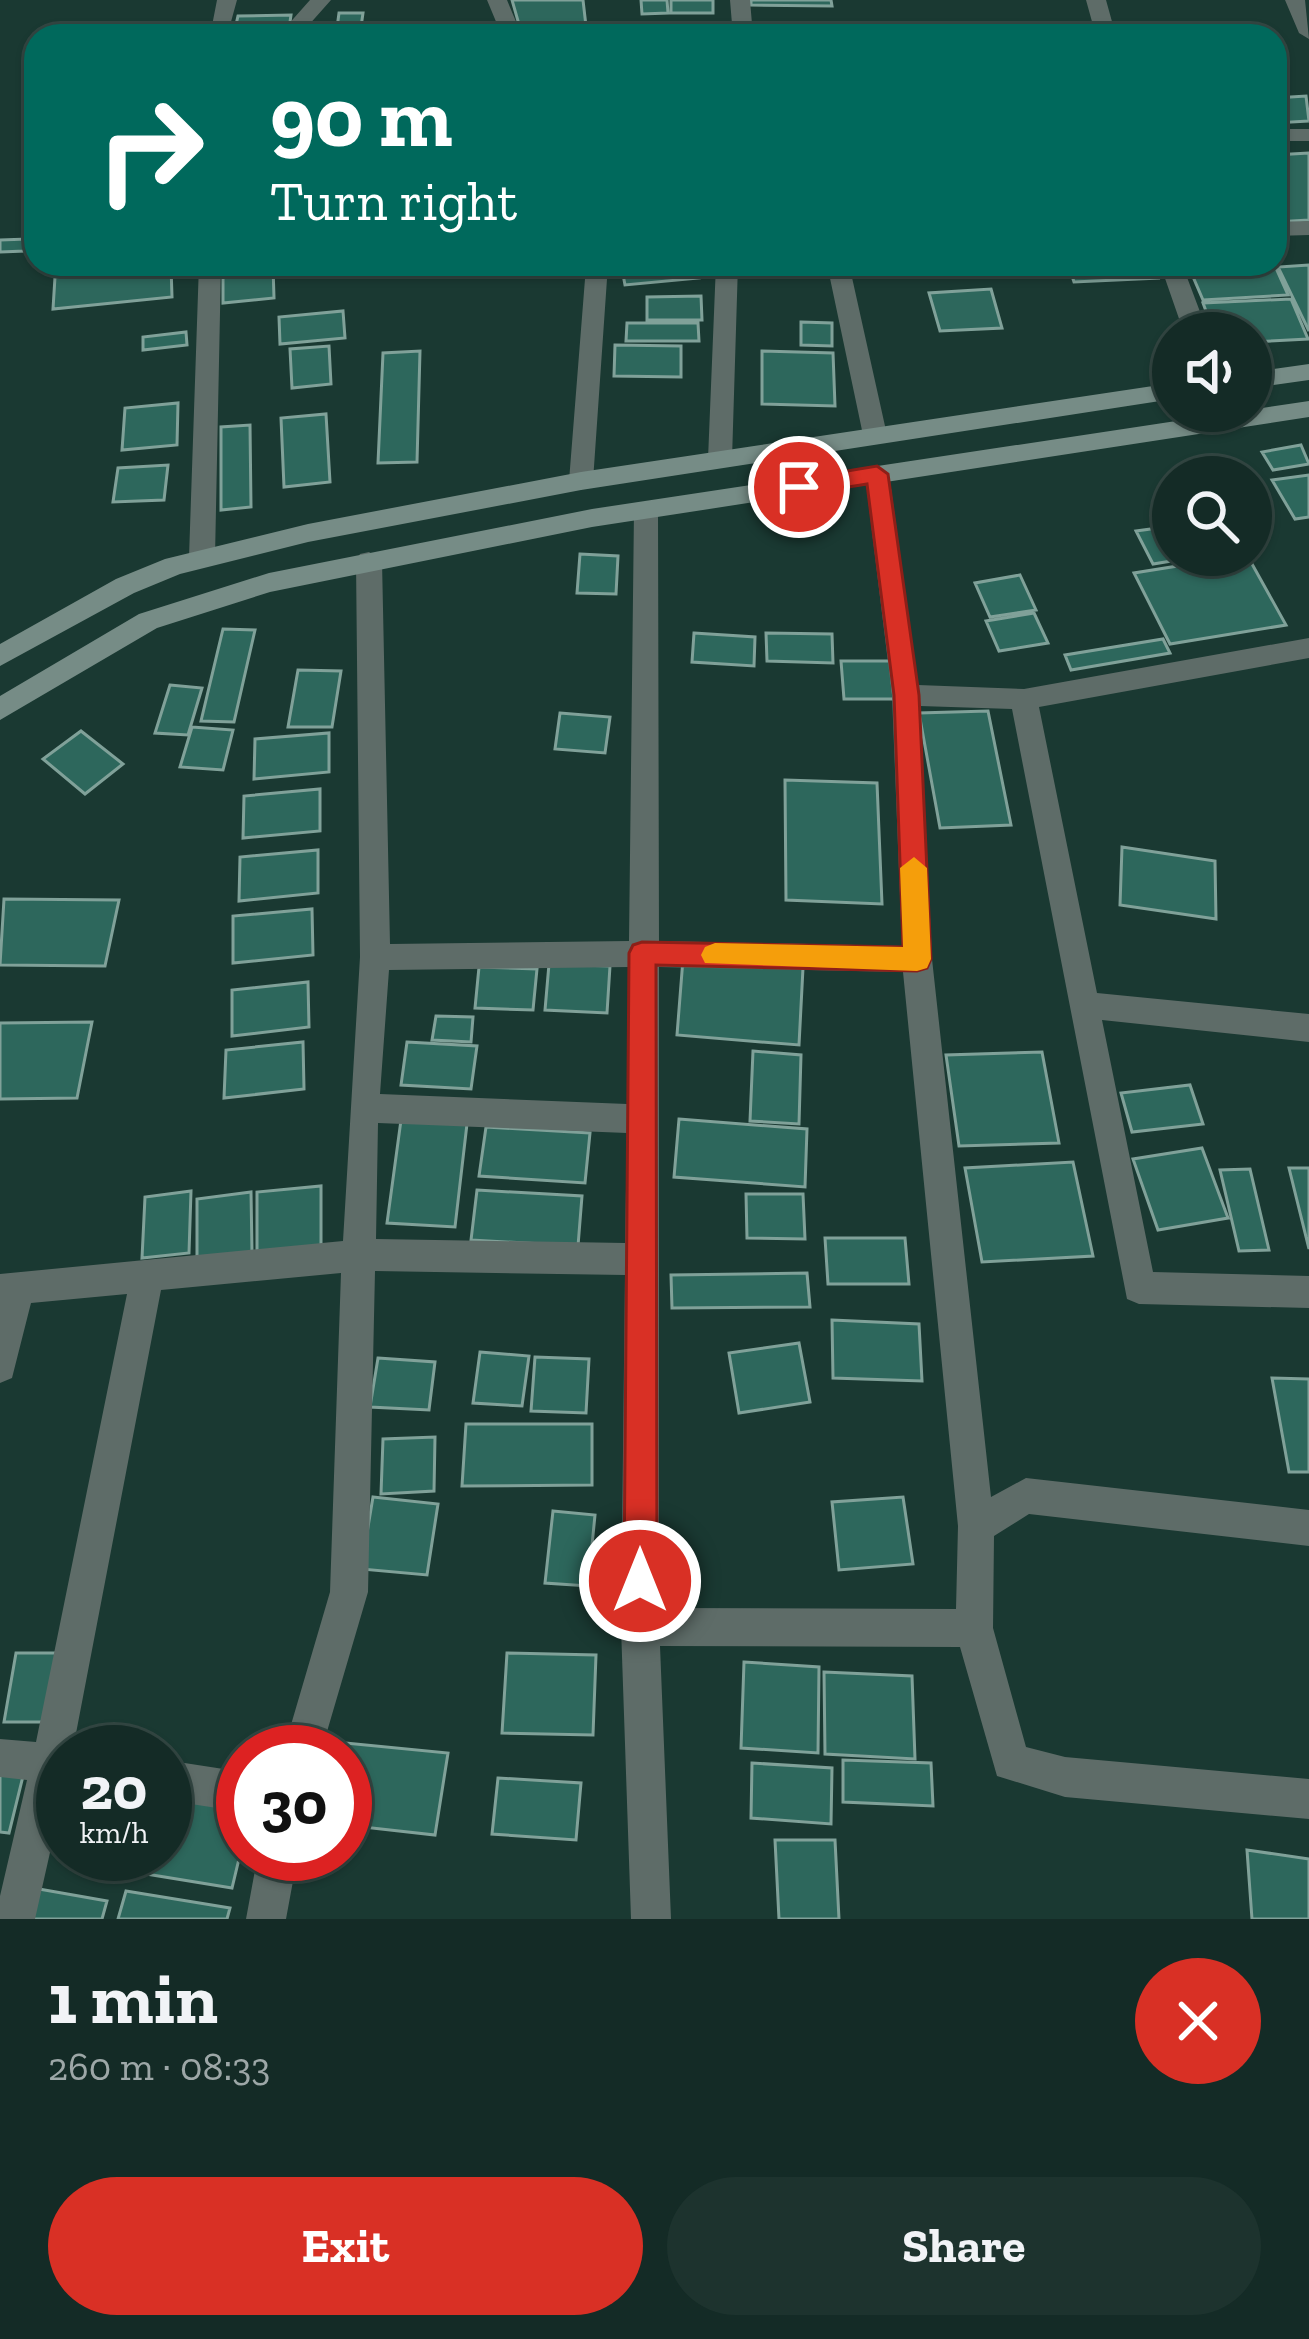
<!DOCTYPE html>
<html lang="en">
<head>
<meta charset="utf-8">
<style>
	body { margin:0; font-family:"Zilla Slab",serif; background:#1d332e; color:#f1f3f6; height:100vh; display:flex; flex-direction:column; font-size:45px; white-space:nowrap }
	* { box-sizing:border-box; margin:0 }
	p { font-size:39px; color:#9da7a7 }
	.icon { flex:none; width:66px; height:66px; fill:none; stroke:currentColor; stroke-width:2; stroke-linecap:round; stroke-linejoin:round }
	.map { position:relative; height:1919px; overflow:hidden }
	.sheet { display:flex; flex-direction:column; background:#142b26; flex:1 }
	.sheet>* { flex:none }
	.guide { position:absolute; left:24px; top:24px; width:1263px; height:252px; border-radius:36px; box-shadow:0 3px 9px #0004,0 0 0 3px #334743; background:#00695c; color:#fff; overflow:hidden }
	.fabs { position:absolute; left:1152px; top:312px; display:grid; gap:24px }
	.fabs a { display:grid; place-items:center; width:120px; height:120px; border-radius:50%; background:#142b26; box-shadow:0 3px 9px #0004,0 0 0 3px #334743; font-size:60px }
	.speed { position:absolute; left:36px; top:1725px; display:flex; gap:24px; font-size:60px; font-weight:700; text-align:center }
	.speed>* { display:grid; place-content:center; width:156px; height:156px; border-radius:50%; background:#142b26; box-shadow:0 3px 9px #0004,0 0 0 3px #334743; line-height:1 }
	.speed small { font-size:30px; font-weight:400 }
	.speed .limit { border:18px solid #d22; background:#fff; color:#111 }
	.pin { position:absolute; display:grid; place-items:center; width:102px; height:102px; color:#fff; margin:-51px; border:6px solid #fff; border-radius:50%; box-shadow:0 3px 12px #0007 }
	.me { position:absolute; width:132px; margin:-66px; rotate:0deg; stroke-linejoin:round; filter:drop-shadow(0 0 9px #0008) }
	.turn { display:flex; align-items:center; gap:42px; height:252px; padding:0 48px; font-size:54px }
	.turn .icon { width:156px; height:156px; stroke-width:2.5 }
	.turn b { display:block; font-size:84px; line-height:102px }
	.round { display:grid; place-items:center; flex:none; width:126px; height:126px; border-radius:63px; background:#1d332e }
	.headline { display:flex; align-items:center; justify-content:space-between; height:204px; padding:0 48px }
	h1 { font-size:72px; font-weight:700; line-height:90px }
	.button { display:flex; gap:24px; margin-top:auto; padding:24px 48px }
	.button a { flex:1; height:138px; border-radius:72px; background:#d93025; color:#fff; font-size:48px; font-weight:700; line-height:138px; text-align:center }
	.button a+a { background:#1d332e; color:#f1f3f6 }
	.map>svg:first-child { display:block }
</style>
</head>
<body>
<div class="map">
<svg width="1309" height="1919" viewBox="0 0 1309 1919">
	<rect width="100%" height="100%" fill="#1a3932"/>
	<path fill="#2d675c" stroke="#80a199" stroke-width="3" d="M512,0H583L586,26L520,28Z
		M641,0H667L668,13L642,14Z
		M671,0H713V13H671Z
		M751,0H831L832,6L751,5Z
		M339,13H363L361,27L337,28Z
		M291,15L289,29H235L238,16Z
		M1306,96L1309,121L1275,123V98Z
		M1309,153V220L1275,222V155Z
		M27,239L25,251L0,252V240Z
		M621,264H695L699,278L625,285Z
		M740,264H828L829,277H740Z
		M1068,264H1152L1158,278L1074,282Z
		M1309,265V331L1278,267Z
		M171,266L172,297L53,309L55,277Z
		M273,266L274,298L223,303V271Z
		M1275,266L1288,295L1203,300L1191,272Z
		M991,289L1002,328L940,331L929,293Z
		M701,296L702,320H647V297Z
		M1291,299L1308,339L1251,342V333H1214L1203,303Z
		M343,311L345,338L280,344L279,317Z
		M801,322L832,323V346L801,345Z
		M627,323H698L699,341H626Z
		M186,332L187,345L143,350V337Z
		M615,345L681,346V377L614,376Z
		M329,346L331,384L292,388L290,349Z
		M420,351L417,462L378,463L383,353Z
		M762,351L833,353L835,406L762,404Z
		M178,403L177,445L122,450L125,408Z
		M326,414L330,482L284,487L281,418Z
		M250,425L251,507L221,510V427Z
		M1301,445L1309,464L1273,470L1262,452Z
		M168,465L164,500L113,502L118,468Z
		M1309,475V517L1295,519L1272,480Z
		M1173,526V555H1208L1153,564L1136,531Z
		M580,554L618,556L616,594L577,593Z
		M1247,555L1286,625L1170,644L1134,573Z
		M1020,575L1036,610L990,617L975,583Z
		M1034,613L1048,643L999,651L986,621Z
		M223,629L255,630L234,722L201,721Z
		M694,633L755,637L754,666L692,662Z
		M766,633L832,634L833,663L767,661Z
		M1163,639L1170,653L1071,670L1065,655Z
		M841,661H890L894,699H844Z
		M298,670L341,671L332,727H288Z
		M170,685L202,688L188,735L155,733Z
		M988,711L1011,825L940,828L919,713Z
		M560,713L610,717L605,753L555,749Z
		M192,727L233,730L223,770L180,767Z
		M81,731L123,764L85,794L43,759Z
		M329,733V772L254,779L255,739Z
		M785,780L877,783L882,904L786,900Z
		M320,789V831L243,838L244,796Z
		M1122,847L1215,861L1216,919L1120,905Z
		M318,850V893L239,901L240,857Z
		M4,899L119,900L105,966L0,965Z
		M312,909L313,955L233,963V916Z
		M683,959L803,968L799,1045L677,1035Z
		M549,964L610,966L607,1013L545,1010Z
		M479,967L537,969L533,1010L475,1008Z
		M308,982L309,1027L232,1036V990Z
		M436,1016L473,1017L471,1042L432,1040Z
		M92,1022L77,1098L0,1099V1023Z
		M303,1042L304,1089L224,1098L226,1050Z
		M407,1042L477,1046L471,1089L401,1085Z
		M753,1051L801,1055L799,1124L750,1121Z
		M1042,1052L1059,1143L959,1146L946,1055Z
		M1190,1085L1203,1124L1132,1132L1121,1093Z
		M679,1119L807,1129L805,1187L674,1177Z
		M401,1120L467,1124L455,1227L387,1223Z
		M486,1127L590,1133L585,1183L479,1176Z
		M1202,1148L1228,1218L1158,1230L1133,1159Z
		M1073,1162L1093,1256L982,1262L965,1168Z
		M1289,1168H1309V1249Z
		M1250,1169L1269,1250L1239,1251L1220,1170Z
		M321,1186V1251L257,1259V1192Z
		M477,1190L582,1196L578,1246L471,1240Z
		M191,1191L189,1253L142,1258L145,1197Z
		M251,1192L252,1252L197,1260V1199Z
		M746,1194H803L805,1239L747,1238Z
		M825,1238H905L909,1284H828Z
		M807,1273L810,1307L672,1308L671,1275Z
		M832,1320L919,1324L922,1381L833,1378Z
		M799,1343L810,1402L739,1413L729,1353Z
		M480,1352L529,1356L522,1406L473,1403Z
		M535,1357L589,1359L586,1413L531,1411Z
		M378,1358L435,1362L429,1410L370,1407Z
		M1272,1378L1309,1379V1472H1289Z
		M466,1424H592V1485L462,1486Z
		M435,1437L434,1491L381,1494L383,1439Z
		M373,1497L438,1504L427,1575L361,1569Z
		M903,1497L913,1564L839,1570L832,1502Z
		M553,1511L595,1515L588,1586L545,1583Z
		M16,1653H58L45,1722H4Z
		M507,1653L596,1655L593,1735L502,1733Z
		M744,1662L819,1667L818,1753L741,1748Z
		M824,1672L912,1676L915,1759L825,1754Z
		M325,1741L448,1753L435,1835L345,1825V1752H323Z
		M843,1760L931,1763L933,1806L843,1802Z
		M752,1763L832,1768L831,1824L751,1818Z
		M0,1765L25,1768L9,1833L0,1832Z
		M498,1778L581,1783L576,1840L492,1834Z
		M165,1790L243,1803V1842L232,1888L134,1872L139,1854H165Z
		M775,1840H835L839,1919H779Z
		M1247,1850L1309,1859V1919H1252Z
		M39,1889L107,1901L102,1919H30Z
		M126,1891L230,1908L227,1919H118Z"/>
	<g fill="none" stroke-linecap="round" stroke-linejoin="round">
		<path fill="#5e6c68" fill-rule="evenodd" d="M217,0H237L229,29L248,36H210Z
			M310,0H331L299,36H278Z
			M487,0H507L522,36H502Z
			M730,0H750L753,36H733Z
			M1086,0H1106L1116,36H1096Z
			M1285,0H1305L1309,39L1299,33Z
			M1275,129H1309V141H1275Z
			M1309,221V235L1275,236V222Z
			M199,264H221L215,557L202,566L189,557Z
			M580,264H602L607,279L593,481L581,490L569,481L585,279Z
			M716,264H738L732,459L720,468L708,459Z
			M827,264H849L887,435L884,441L875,443L863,435Z
			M1160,264H1182L1208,333H1184Z
			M877,465L889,474L918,685L1024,689L1309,638V658L1039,707L1097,993L1309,1014V1042L1102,1020L1153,1272L1309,1276V1308L1139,1304L1127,1299L1012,709L920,706L932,959L991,1497L1026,1478L1309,1510V1546L1029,1514L994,1536L993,1628L1026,1747L1065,1757L1309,1779V1819L1065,1797L997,1776L960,1647L660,1646L671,1919H631L621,1627L625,1275L375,1271L368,1592L321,1752H283L330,1592L341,1273L161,1290L73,1749L78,1752H63V1795L35,1919H0V1896L27,1780L0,1777V1739L36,1742L127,1294L31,1303L12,1378L0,1383V1274L343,1241L360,957L356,561L360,554L369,552L382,561L390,944L629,941L634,510L646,501L658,510L659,941L902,946L892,695L865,474ZM629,967L627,1104L380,1094L389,970ZM659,967L903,972L958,1526L956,1609L659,1608ZM378,1123L627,1133L625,1243L376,1239Z
			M165,1760L243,1772V1812L165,1800Z
			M258,1854H298L286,1919H246Z"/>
		<path fill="#768c86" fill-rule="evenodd" d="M1309,364V380L1251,388V372Z
			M1173,383V399L581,490L308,542L180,574L134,593L0,666V644L116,579L165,559L308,524L581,472Z
			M1309,401V417L592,527L270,592L157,628L0,720V696L139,614L269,573L592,509Z"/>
	</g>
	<path fill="#d93025" stroke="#8d1f18" stroke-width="3" d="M877,466L888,474L919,695L931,959L927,968L917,971L656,965L657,1581L652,1593L640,1598L629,1593L624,1581L629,953L633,945L642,942L903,947L894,695L867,484L799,495L788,487L799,479Z"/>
	<path fill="#f59e0b" d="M914,857L927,868L931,959L927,968L917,971L705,963L701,955L705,947L715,943L903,947L900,868Z"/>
</svg>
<div class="fabs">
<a><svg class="icon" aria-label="sound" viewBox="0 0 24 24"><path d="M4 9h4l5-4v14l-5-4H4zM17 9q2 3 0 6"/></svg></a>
<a><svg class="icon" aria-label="search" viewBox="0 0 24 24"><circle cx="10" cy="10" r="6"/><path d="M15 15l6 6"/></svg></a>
</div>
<div class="speed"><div>20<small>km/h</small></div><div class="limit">30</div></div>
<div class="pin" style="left:799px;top:487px;background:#d93025"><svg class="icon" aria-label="arrive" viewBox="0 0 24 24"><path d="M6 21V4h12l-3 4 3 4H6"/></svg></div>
<svg class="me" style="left:640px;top:1581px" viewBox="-20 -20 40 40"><circle r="17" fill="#d93025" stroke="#fff" stroke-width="3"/><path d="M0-11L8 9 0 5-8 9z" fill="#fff"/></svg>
<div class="guide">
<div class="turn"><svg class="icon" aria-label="right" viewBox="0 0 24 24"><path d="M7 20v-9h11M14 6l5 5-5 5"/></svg><div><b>90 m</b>Turn right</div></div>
</div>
</div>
<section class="sheet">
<div class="headline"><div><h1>1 min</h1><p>260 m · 08:33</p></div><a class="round" style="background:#d93025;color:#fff"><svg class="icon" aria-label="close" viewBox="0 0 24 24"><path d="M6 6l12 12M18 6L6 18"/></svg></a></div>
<div class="button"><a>Exit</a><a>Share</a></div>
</section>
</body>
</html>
